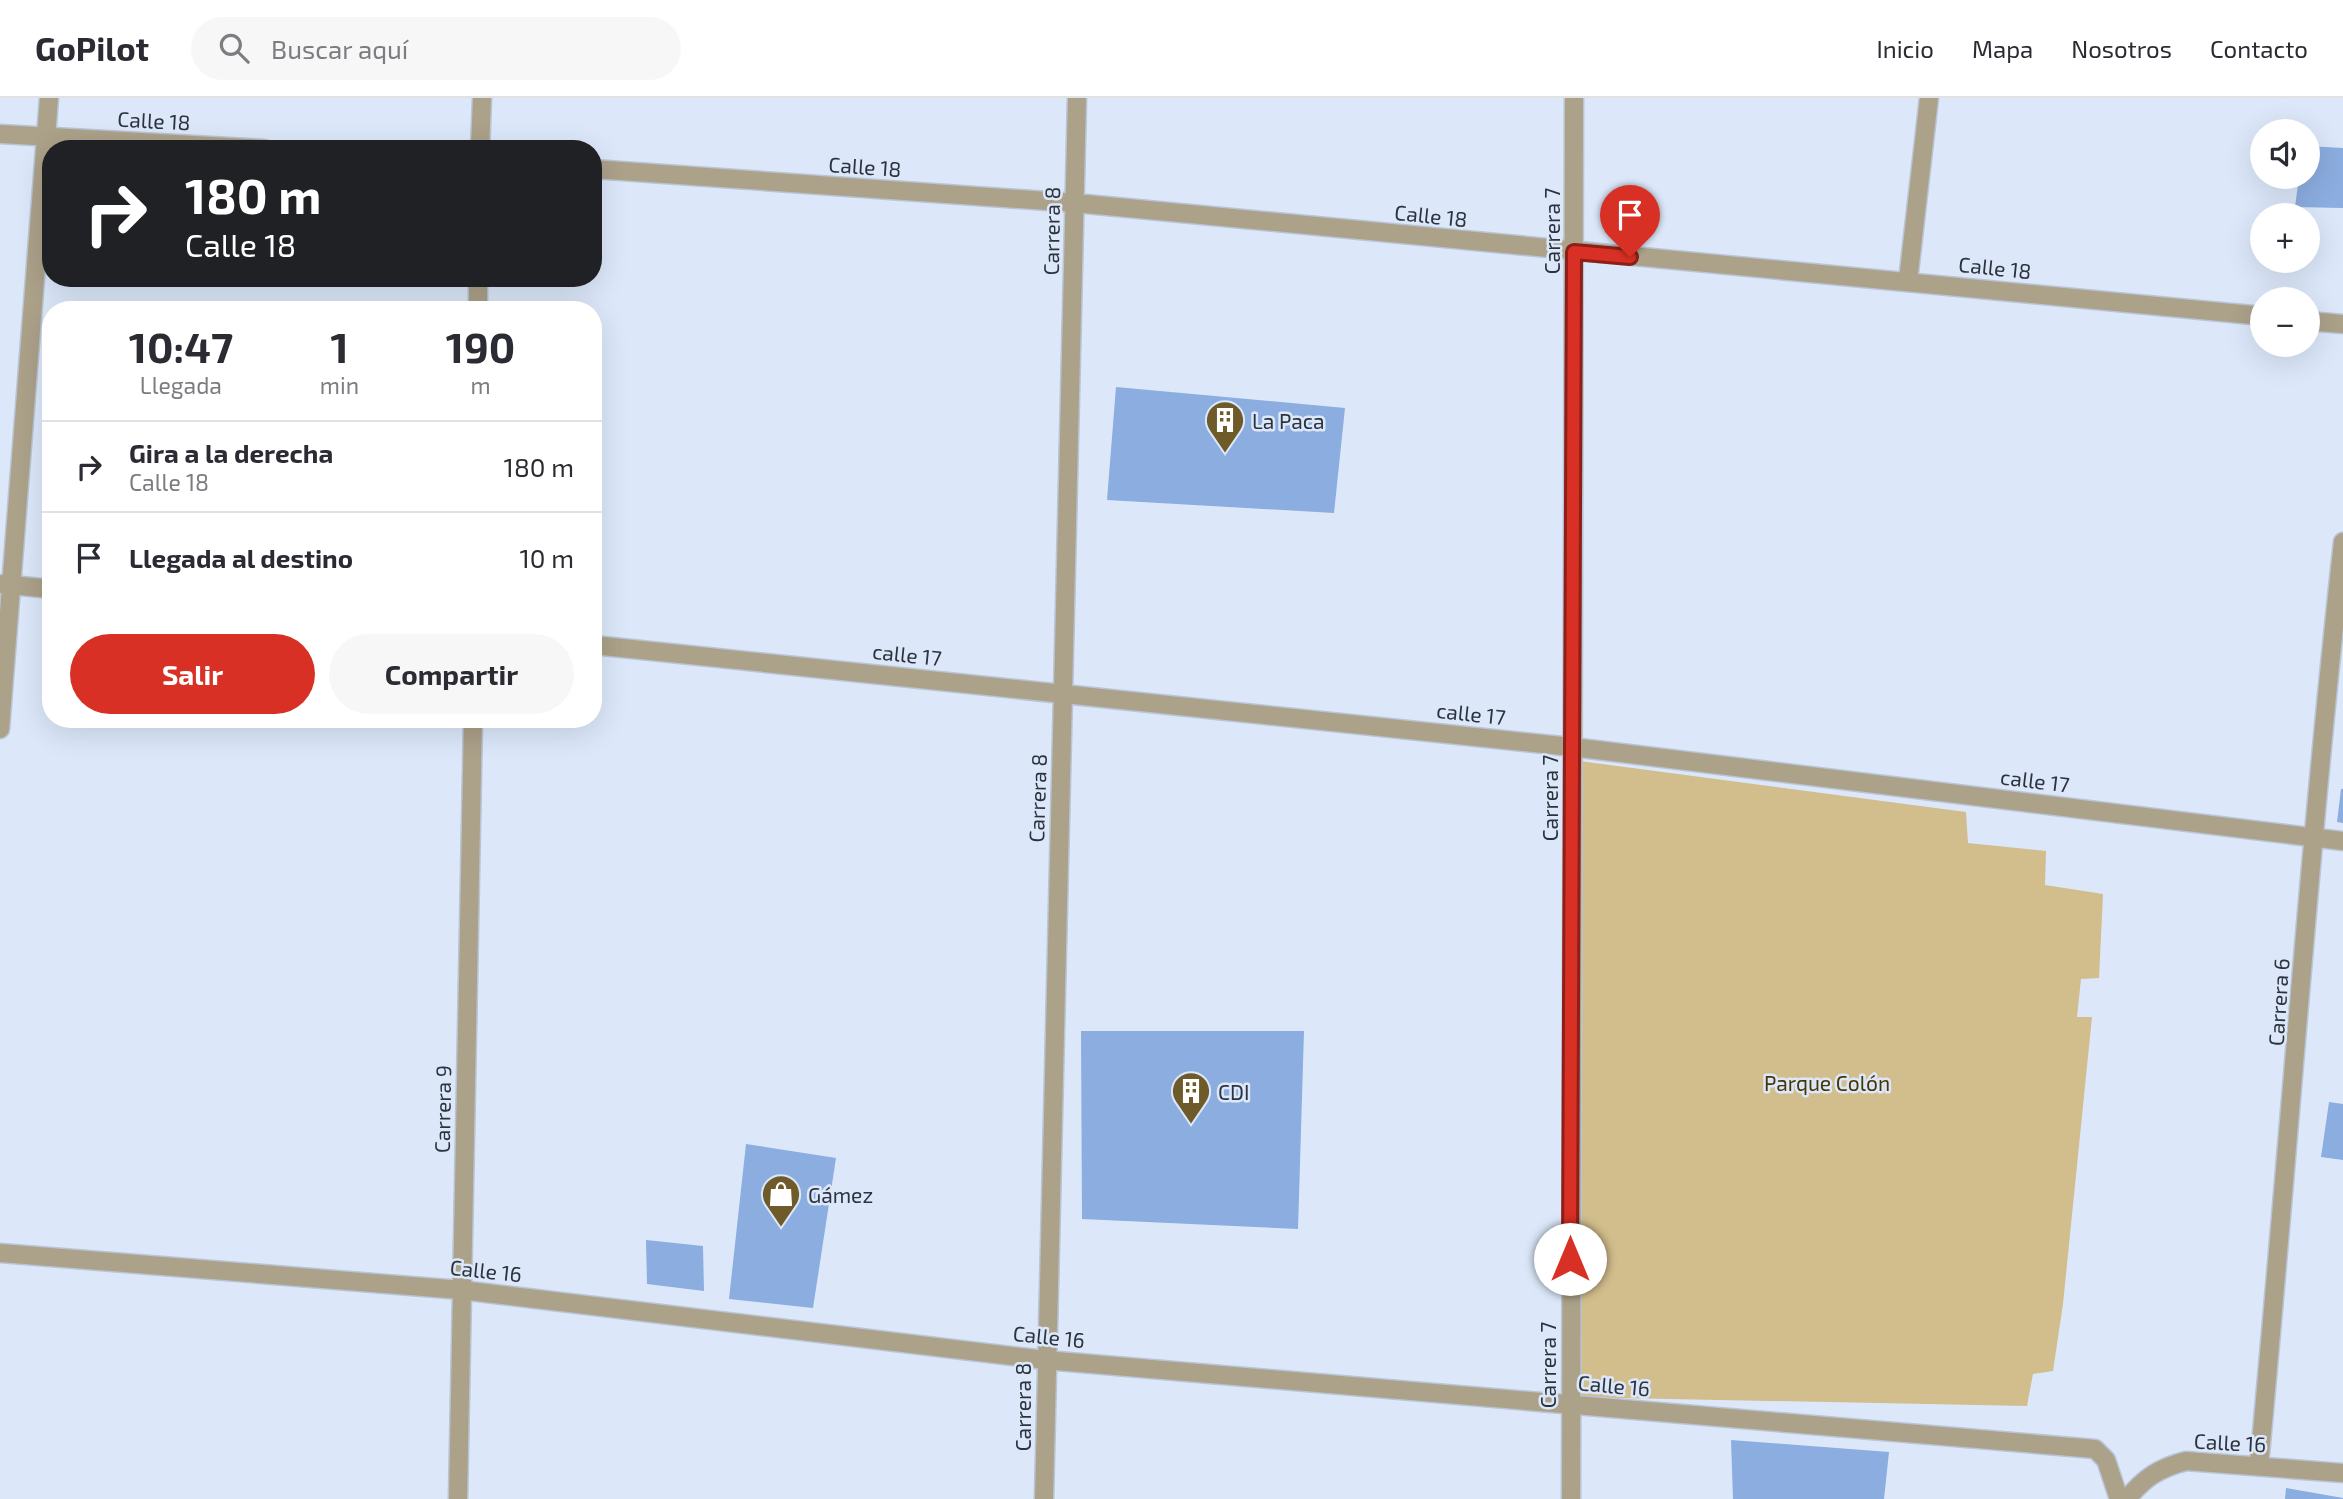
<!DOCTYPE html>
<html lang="es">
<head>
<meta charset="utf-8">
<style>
	body { margin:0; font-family:"Exo 2",sans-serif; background:#f7f7f7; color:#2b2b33; height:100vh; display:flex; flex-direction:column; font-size:26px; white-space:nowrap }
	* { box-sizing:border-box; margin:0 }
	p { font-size:23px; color:#7c7c81 }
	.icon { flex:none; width:38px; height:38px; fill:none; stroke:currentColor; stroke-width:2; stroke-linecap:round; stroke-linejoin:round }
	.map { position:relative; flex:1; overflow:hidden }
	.side { position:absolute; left:42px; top:203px; width:560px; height:427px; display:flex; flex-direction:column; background:#fff; border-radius:28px; box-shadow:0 7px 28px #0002 }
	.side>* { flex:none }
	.banner { position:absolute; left:42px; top:42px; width:560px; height:147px; border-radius:28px; box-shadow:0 7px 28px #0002; background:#202124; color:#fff; overflow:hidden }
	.buttons { position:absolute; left:2250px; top:21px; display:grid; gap:14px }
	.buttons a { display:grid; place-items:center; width:70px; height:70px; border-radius:50%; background:#fff; box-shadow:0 7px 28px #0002; font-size:35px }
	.pin { position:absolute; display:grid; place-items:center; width:60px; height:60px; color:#fff; margin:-72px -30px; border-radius:50% 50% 50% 0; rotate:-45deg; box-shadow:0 0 7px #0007 }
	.pin .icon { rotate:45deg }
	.me { position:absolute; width:77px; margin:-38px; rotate:0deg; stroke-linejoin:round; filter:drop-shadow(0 0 5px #0008) }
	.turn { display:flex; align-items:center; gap:24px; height:147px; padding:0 28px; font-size:32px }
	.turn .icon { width:91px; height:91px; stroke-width:2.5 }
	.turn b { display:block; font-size:49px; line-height:60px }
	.eta { display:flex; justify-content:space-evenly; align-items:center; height:119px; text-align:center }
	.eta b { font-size:42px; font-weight:700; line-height:49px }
	.cta { display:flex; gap:14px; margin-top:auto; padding:14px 28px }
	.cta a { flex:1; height:80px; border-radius:42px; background:#d93025; color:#fff; font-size:28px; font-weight:700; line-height:80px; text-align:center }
	.cta a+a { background:#f7f7f7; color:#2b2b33 }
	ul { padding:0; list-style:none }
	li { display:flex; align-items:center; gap:21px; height:91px; padding:0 28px; border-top:2px solid #e1e1e2 }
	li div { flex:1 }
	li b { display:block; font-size:26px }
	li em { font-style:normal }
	header { display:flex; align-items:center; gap:42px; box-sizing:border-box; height:98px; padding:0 35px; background:#fff; border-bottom:2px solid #e1e1e2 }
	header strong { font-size:33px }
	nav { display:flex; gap:38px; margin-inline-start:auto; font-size:24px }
	.search { width:490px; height:63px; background:#f7f7f7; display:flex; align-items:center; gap:18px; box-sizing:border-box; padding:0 24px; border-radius:38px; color:#7c7c81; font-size:26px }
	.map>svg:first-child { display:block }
</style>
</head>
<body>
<header>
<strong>GoPilot</strong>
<div class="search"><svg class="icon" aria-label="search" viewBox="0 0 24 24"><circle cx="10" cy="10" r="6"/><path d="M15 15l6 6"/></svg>Buscar aquí</div>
<nav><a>Inicio</a><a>Mapa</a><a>Nosotros</a><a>Contacto</a></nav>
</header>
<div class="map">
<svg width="2343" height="1401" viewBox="0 0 2343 1401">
	<rect width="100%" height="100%" fill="#dce8fa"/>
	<path fill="#d2bd8c" d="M1572,662L1966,714L1968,745L2046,753L2045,787L2103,796L2099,880L2081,881L2077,919H2092L2063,1206L2053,1273L2033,1276L2027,1308L1570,1299Z"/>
	<path fill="#8baddf" d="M2308,48L2343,50V110L2295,109L2299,79H2308Z
		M593,81H598L596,155H593Z
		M1116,289L1345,310L1334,415L1107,402Z
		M2341,691H2343V725L2337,724Z
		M1081,933H1304L1298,1131L1082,1121Z
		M2329,1004L2343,1006V1062L2321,1059Z
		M746,1046L836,1060L813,1210L729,1201Z
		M646,1142L703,1148L704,1193L647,1186Z
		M1731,1342L1889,1354L1884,1401H1733Z
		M2286,1390L2343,1400V1401H2285Z"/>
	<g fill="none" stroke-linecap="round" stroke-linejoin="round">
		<g stroke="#b9c4d4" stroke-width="21">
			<path id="minor" d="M0,36L264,51
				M480,51L482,0
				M593,71L1075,105L2263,218
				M1908,183L1929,0
				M478,212V180
				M2308,223L2343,226
				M2,486L51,491
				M593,547L1572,649L2343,743
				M0,631L49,0
				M0,1155L461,1192L1045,1262L2095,1351L2106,1362L2119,1401
				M2259,1367C2288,1059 2309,751 2343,444
				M458,1401L473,621
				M1044,1401L1077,0
				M1571,1401L1574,0
				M2127,1401C2144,1380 2159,1370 2186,1363L2343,1375"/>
		</g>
		<use href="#minor" stroke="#aca189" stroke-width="18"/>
	</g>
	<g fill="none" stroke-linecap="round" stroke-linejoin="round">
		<g stroke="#8d1f18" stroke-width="18">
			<path id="route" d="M1570,1161L1574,154L1630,159"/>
		</g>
		<use href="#route" stroke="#d93025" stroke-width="12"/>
	</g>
	<defs>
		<g id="building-pin" transform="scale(2.0125)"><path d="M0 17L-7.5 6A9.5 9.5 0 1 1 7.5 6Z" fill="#6f5b2a" stroke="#dce8fa"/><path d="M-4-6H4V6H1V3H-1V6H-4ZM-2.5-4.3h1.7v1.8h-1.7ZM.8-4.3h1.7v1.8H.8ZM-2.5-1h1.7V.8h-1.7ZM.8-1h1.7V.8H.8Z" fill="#fff"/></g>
		<g id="shop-pin" transform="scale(2.0125)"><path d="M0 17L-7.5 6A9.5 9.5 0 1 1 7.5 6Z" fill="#6f5b2a" stroke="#dce8fa"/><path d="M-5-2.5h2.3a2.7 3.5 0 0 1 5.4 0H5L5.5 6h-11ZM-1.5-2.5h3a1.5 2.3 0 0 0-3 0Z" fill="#fff"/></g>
	</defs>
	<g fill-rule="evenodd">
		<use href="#building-pin" x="1225" y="322"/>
		<use href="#building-pin" x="1191" y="993"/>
		<use href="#shop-pin" x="781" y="1096"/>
	</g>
	<g text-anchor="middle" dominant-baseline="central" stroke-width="5" stroke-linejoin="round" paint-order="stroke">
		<g font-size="21" fill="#2c333e" stroke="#dce8fa">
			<text transform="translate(154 22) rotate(3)">Calle 18</text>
			<text transform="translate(865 68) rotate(4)">Calle 18</text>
			<text transform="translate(1431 117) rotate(6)">Calle 18</text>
			<text transform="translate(1051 133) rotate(-89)">Carrera 8</text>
			<text transform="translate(1551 133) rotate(-90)">Carrera 7</text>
			<text transform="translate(1995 169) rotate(6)">Calle 18</text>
			<text transform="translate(907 556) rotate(6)">calle 17</text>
			<text transform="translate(1471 615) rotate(6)">calle 17</text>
			<text transform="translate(2035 682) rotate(7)">calle 17</text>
			<text transform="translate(1037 700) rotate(-88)">Carrera 8</text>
			<text transform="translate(1549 700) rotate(-90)">Carrera 7</text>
			<text transform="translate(2278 904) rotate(-86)">Carrera 6</text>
			<text transform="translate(442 1011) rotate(-89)">Carrera 9</text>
			<text transform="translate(486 1172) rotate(6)">Calle 16</text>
			<text transform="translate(1049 1238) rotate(6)">Calle 16</text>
			<text transform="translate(1547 1267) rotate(-90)">Carrera 7</text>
			<text transform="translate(1614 1287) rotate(5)">Calle 16</text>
			<text transform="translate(1022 1309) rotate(-90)">Carrera 8</text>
			<text transform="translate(2230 1344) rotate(3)">Calle 16</text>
		</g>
		<g font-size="21" fill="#2c333e" stroke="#dce8fa" text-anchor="start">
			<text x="1252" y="322">La Paca</text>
			<text x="1218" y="993">CDI</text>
			<text x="808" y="1096">Gámez</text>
		</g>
		<g font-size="21" fill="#473604" stroke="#dce8fa">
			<text x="1827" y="984">Parque Colón</text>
		</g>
	</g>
</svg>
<div class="buttons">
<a><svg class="icon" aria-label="sound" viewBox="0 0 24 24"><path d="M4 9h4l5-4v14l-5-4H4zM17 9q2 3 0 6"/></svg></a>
<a>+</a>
<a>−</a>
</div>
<div class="pin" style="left:1630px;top:159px;background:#d93025"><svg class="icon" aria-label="arrive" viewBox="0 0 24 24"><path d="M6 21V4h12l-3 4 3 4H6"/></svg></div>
<svg class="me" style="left:1570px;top:1161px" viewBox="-20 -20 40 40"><circle r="19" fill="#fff"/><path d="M0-13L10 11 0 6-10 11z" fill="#d93025"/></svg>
<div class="banner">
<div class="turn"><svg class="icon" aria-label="right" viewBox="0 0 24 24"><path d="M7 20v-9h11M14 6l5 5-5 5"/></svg><div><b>180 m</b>Calle 18</div></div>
</div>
<section class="side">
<div class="eta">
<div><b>10:47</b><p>Llegada</p></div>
<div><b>1</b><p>min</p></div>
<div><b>190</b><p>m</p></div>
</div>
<ul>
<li><svg class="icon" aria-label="right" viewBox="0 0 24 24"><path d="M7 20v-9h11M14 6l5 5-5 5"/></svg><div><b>Gira a la derecha</b><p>Calle 18</p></div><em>180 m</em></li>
<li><svg class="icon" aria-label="arrive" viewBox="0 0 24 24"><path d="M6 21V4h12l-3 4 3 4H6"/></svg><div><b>Llegada al destino</b></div><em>10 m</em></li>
</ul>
<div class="cta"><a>Salir</a><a>Compartir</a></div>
</section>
</div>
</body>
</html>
